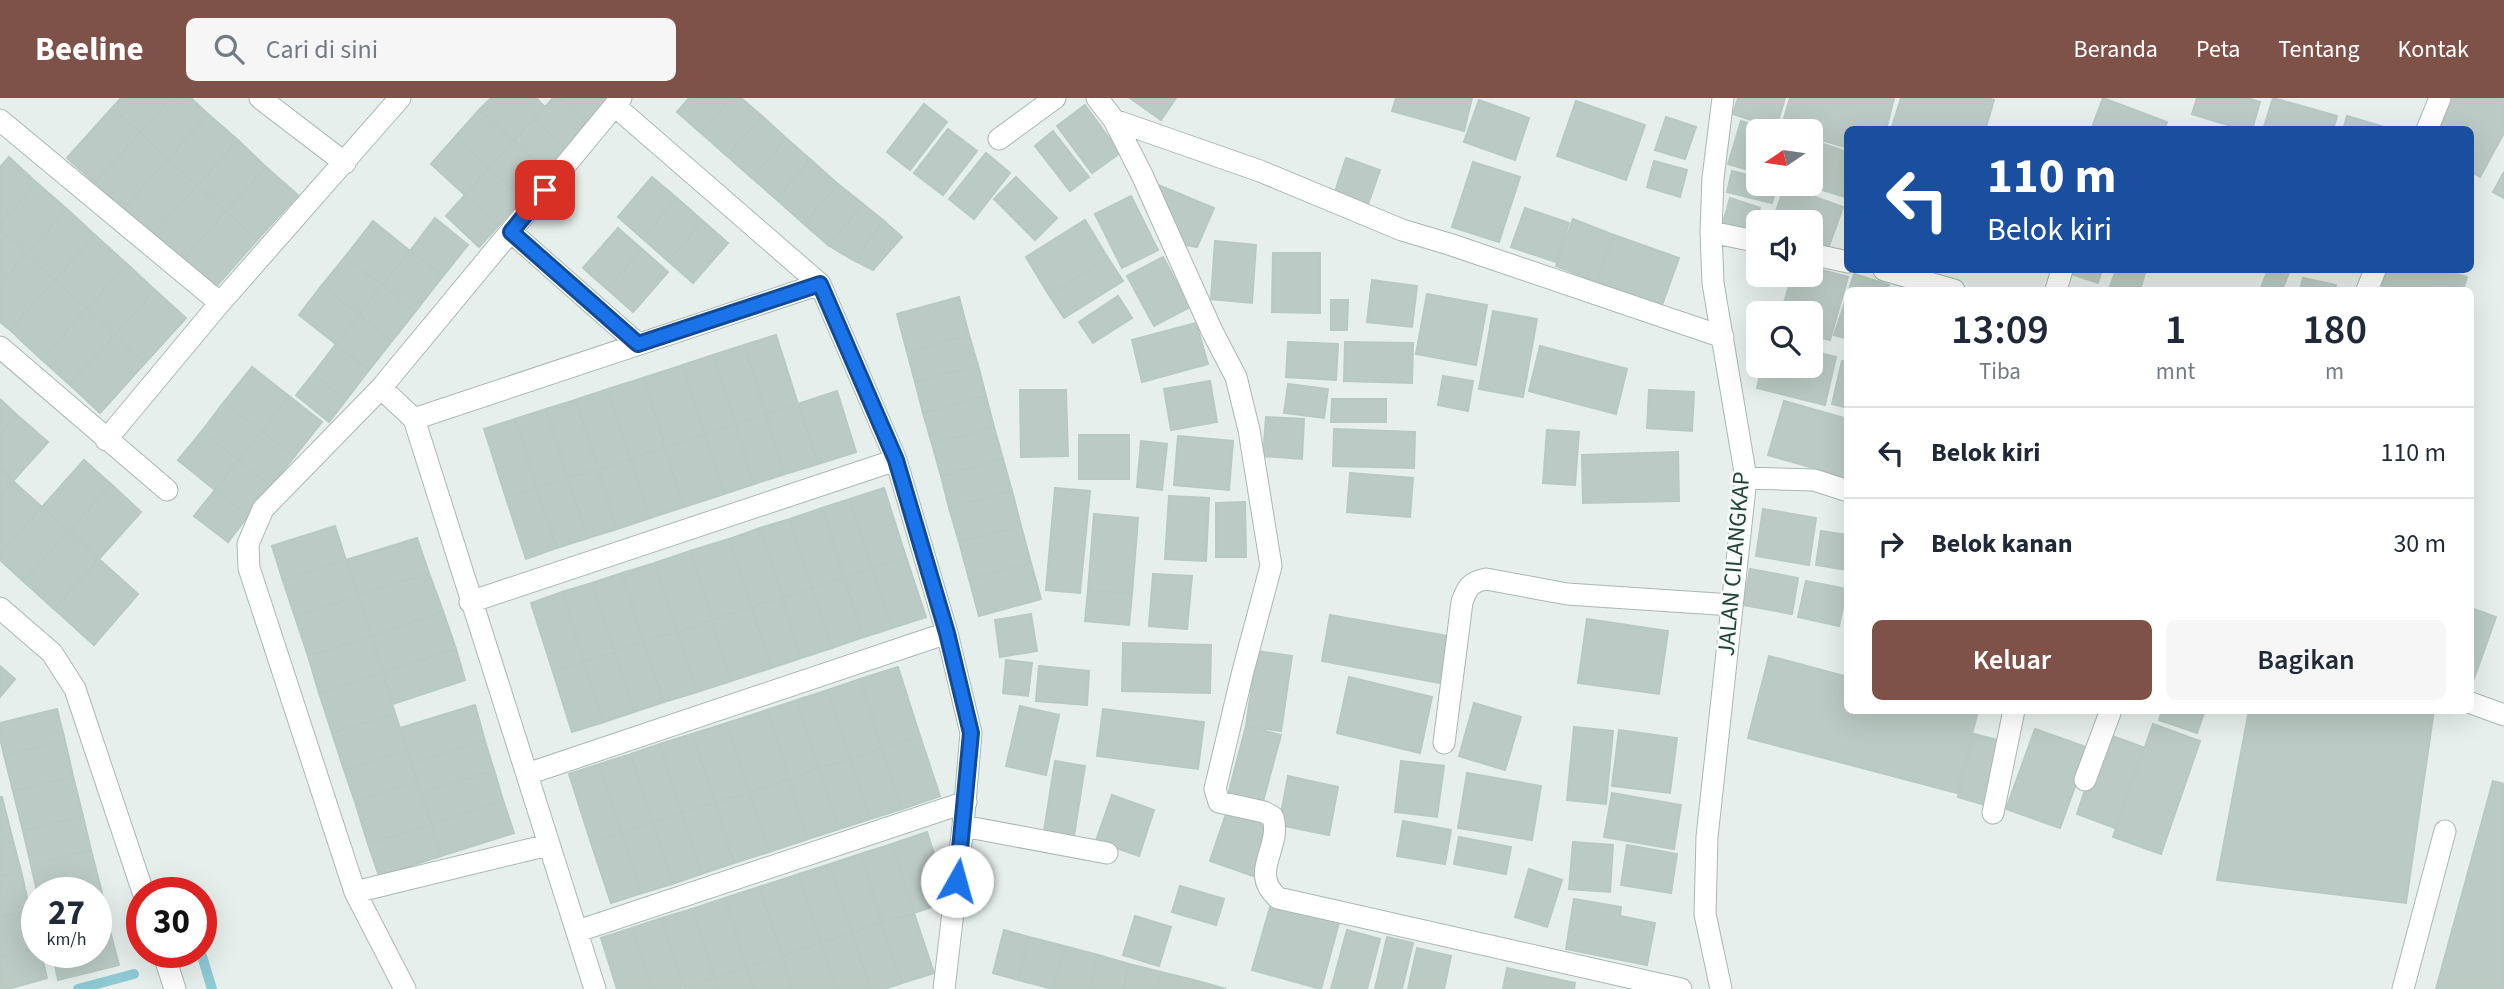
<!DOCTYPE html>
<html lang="id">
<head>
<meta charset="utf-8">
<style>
	body { margin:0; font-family:"Source Sans 3",sans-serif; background:#f6f6f7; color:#1f2937; height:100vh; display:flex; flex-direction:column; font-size:26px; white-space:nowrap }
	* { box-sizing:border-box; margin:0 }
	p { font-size:23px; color:#747a83 }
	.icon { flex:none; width:38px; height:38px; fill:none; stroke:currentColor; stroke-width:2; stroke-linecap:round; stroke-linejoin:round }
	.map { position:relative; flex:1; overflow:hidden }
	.details { position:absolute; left:1844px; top:189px; width:630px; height:427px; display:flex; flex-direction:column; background:#fff; border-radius:10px; box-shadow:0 7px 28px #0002 }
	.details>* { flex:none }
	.top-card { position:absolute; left:1844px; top:28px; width:630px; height:147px; border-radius:10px; box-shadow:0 7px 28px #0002; background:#1a4fa0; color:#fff; overflow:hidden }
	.needle { width:46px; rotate:257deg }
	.tools { position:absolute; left:1746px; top:21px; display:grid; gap:14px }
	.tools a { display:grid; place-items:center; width:77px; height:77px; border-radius:10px; background:#fff; box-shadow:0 7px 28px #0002; font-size:35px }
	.speed { position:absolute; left:21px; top:779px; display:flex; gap:14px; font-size:35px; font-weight:700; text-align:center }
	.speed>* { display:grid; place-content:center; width:91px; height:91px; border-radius:50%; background:#fff; box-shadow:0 7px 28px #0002; line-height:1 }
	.speed small { font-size:18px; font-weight:400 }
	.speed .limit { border:10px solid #d22; background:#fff; color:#111 }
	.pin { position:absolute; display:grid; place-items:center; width:60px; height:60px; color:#fff; margin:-30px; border-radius:14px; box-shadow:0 4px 10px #0006 }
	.me { position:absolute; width:77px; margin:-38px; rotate:7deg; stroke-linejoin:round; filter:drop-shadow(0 0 5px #0008) }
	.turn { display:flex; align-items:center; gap:24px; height:147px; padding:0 28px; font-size:32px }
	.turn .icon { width:91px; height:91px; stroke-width:2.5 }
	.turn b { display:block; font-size:49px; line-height:60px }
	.eta { display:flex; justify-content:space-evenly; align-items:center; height:119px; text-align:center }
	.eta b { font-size:42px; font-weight:600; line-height:49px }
	.action { display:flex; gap:14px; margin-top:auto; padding:14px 28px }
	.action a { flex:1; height:80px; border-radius:10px; background:#7f5249; color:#fff; font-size:28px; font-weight:600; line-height:80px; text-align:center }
	.action a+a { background:#f6f6f7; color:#1f2937 }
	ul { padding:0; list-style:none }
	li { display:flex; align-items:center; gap:21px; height:91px; padding:0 28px; border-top:2px solid #e0e1e3 }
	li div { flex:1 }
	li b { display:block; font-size:26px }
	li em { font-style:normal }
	header { display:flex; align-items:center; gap:42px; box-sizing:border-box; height:98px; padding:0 35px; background:#7f5249; color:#fff }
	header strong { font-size:33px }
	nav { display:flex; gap:38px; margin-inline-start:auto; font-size:24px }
	.search { width:490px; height:63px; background:#f6f6f7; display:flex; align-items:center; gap:18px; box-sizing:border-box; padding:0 24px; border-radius:10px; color:#747a83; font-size:26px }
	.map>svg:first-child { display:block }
</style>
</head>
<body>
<header>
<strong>Beeline</strong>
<div class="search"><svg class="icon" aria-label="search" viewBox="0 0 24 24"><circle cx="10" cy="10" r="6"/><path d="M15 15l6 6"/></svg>Cari di sini</div>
<nav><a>Beranda</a><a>Peta</a><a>Tentang</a><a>Kontak</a></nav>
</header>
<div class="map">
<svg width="2504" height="891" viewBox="0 0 2504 891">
	<rect width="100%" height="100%" fill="#e6efeb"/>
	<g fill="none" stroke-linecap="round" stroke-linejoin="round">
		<path stroke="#8ec9d4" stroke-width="10" d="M202,858L212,891
			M78,891L134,876"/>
	</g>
	<path fill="#bbcac4" stroke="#b8c9c2" stroke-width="2" d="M121,0H171L140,35L112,10Z
		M171,0H191L208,16L168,61L140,35Z
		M491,0H536L545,9L514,43L479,12Z
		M553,0H560L589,28L568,52L534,21Z
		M560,0H612L589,28Z
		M689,0H731L701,35L677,14Z
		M731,0H741L762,18L727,58L701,35Z
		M1130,0H1176L1161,22Z
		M1396,0H1472L1464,33L1392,13Z
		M1738,0H1785L1776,30L1733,16Z
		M1790,0H1894L1886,32H1848V50L1811,39V33H1790L1781,30Z
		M1901,0H1989L1994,2L1985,32H1891Z
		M2103,0L2167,24L2164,32H2091Z
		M2197,0H2247L2260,4L2252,32H2244L2192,16Z
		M2273,0L2337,18L2333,32H2263Z
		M2448,0H2504V35L2480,79L2471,74V32H2430Z
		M1479,2L1529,20L1515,62L1464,44Z
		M1576,3L1645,27L1626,82L1557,58Z
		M924,6L947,24L910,72L887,54Z
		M1085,7L1120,55L1092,75L1057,28Z
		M112,10L140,35L95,85L67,60Z
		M479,12L514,43L489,70L455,39Z
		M208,16L238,42L197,88L168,61Z
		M762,18L786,40L752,80L727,58Z
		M2347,18L2391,31V32H2343Z
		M1666,19L1696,29L1685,61L1655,52Z
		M534,21L568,52L547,74L514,43Z
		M1741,23L1774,33H1759V75L1728,66Z
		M948,31L977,53L943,97L914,75Z
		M1053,33L1089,79L1070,93L1035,48Z
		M140,35L168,61L123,111L95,85Z
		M455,39L489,70L465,97L431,66Z
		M786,40L810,61L776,101L752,80Z
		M238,42L266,69L226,113L197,88Z
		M1811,42L1848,54V100L1803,86H1811Z
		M514,43L547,74L522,101L489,70Z
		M986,55L1010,75L974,121L949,101Z
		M9,59L37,85L0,126V69Z
		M1346,60L1380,72L1365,115L1332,103Z
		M168,61L197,88L152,137L123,111Z
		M810,61L838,86L804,126L776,101Z
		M1654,63L1687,72L1680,99L1647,89Z
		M1473,64L1520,79L1499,144L1452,129Z
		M266,69L298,97L257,142L226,113Z
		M489,70L522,101L498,128L465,97Z
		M1732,73L1759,80V86H1777L1772,105L1727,94Z
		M2504,74V100L2493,94Z
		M652,79L677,100L642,140L618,119Z
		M1016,79L1057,120L1035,142L994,101Z
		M1151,84L1214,110L1197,149L1175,145Z
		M37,85L67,111L26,156L0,132V126Z
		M838,86L863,106L828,147L804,126Z
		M197,88L226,113L181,164L152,137Z
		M1785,88L1843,109L1825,159L1811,154V124H1772Z
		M465,97L498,128L479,149L446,118Z
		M1131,98L1158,152L1122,170L1095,116Z
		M677,100L703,123L668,163L642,140Z
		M1730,100L1760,110L1751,141L1721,132Z
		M863,106L884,123L853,162L828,147Z
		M1525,110L1569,125L1556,164L1511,149Z
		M67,111L95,137L55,182L26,156Z
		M226,113L257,142L213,192L181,164Z
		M435,120L468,147L443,178L410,153Z
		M1573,121L1614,137L1597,184L1556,168Z
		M1085,122L1108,160L1049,197L1026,159Z
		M373,123L410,153L382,187L345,159Z
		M703,123L728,145L693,185L668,163Z
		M884,123L902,139L873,172L853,162Z
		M618,130L642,151L607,191L583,170Z
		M0,132L26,156L0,186Z
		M95,137L127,166L87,211L55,182Z
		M1614,137L1679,160L1662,207L1597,184Z
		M1215,143L1256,147L1252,205L1211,201Z
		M642,151L668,174L633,214L607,191Z
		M410,153L443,178L415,214L382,187Z
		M1273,155H1320V215L1272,214Z
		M26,156L55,182L10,232L0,224V186Z
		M345,159L382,187L359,217L322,187Z
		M1163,159L1190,209L1154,228L1127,178Z
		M1108,160L1123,183L1064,220L1049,197Z
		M127,166L155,192L115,237L87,211Z
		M1811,169L1848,179L1830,242L1811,237V215H1781L1792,177H1811Z
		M2066,172H2102L2098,185L2065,174Z
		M2116,172H2146L2140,192H2123L2110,188Z
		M2268,172H2290L2282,192H2260Z
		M2387,172H2443L2467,179L2463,192H2381Z
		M1854,176L1889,187L1887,192H1849Z
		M2303,180L2336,187L2335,192H2300Z
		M55,182L87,211L41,261L10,232Z
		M1372,182L1417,188L1412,229L1367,224Z
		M322,187L359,217L336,246L299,217Z
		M382,187L415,214L392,243L359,217Z
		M155,192L186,220L145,265L115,237Z
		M1848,195V241L1834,237Z
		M1427,196L1487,207L1476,267L1416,256Z
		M1118,198L1132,220L1093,245L1079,224Z
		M959,199L969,237L907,254L897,216Z
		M1331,202H1348L1347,232H1331Z
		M87,211L115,237L69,286L41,261Z
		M1493,213L1537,221L1523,299L1479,291Z
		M359,217L392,243L369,272L336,246Z
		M1196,225L1208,266L1142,284L1132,242Z
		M115,237L145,265L100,315L69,286Z
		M776,237L798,306L766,316L744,247Z
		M969,237L978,267L915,284L907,254Z
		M1288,244L1338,246L1336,282L1286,279Z
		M1345,244L1413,245L1412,285L1344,283Z
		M336,246L369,272L346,302L313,276Z
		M744,247L766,316L735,326L713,257Z
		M1540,248L1627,271L1616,316L1529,293Z
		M1811,253L1836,259L1825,307L1757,290L1762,268H1811Z
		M713,257L735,326L705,336L683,267Z
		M1842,263L1848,264V310L1832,306Z
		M683,267L705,336L665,349L643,280Z
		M978,267L986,298L923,315L915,284Z
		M252,269L289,298L262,333L224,304Z
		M313,276L346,302L329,324L296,297Z
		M1443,278L1473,283L1468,313L1438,307Z
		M643,280L665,349L631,360L608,291Z
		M1210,283L1217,324L1171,332L1164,291Z
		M1288,286L1328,291L1324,320L1284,315Z
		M608,291L631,360L598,371L575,302Z
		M1020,292H1066L1068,358L1021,359Z
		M1649,292L1694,294L1692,333L1647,330Z
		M837,293L856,354L818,366L798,306Z
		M289,298L322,324L294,359L262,333Z
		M986,298L994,329L932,346L923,315Z
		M0,301L17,317L0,336Z
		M1332,301H1386V324H1331Z
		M575,302L598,371L568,380L546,311Z
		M1784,303L1848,321V380L1768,357Z
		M224,304L262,333L238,362L202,333Z
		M798,306L818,366L785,376L766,316Z
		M546,311L568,380L537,390L515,321Z
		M766,316L785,376L754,386L735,326Z
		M17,317L48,344L13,383L0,370V336Z
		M1266,319L1304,321L1302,361L1263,358Z
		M515,321L537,390L506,400L484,331Z
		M735,326L754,386L724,396L705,336Z
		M994,329L1003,361L941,378L932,346Z
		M1334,331L1415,334L1414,370L1333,368Z
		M1547,332L1579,334L1575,387L1543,385Z
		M202,333L238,362L215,392L178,362Z
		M262,333L294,359L271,388L238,362Z
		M705,336L724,396L684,409L665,349Z
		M1079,337H1129V381H1079Z
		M1178,338L1233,343L1229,392L1174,387Z
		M1141,343L1167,346L1162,392L1137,389Z
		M665,349L684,409L650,420L631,360Z
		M1678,354L1679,403L1583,405L1582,357Z
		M631,360L650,420L617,431L598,371Z
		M1003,361L1012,393L949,410L941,378Z
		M84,362L111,386L69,433L42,409Z
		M238,362L271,388L248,418L215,392Z
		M0,370L13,383L0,398Z
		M598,371L617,431L588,440L568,380Z
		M1350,375L1413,380L1410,419L1347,414Z
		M568,380L588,440L557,450L537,390Z
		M13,383L42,409L0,455V398Z
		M111,386L141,414L99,461L69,433Z
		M537,390L557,450L526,461L506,400Z
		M884,390L906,459L872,470L850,401Z
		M1055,390L1090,393L1080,495L1046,492Z
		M215,392L248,418L228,444L194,418Z
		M1012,393L1021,428L959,444L949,410Z
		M1169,398L1209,400L1206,463L1165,461Z
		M850,401L872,470L844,479L822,410Z
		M1245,404L1246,459H1216V405Z
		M42,409L69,433L23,483L0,462V455Z
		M822,410L844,479L812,490L790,421Z
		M1763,411L1816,420L1809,467L1756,458Z
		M1094,416L1138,420L1132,496L1088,492Z
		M790,421L812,490L782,499L760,430Z
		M335,428L346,462L283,483L272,448Z
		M1021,428L1031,465L969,481L959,444Z
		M760,430L782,499L751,509L729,441Z
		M69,433L99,461L54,511L23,483Z
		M1821,433L1848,437V472L1816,467Z
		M417,440L429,475L358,498L346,462Z
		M729,441L751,509L712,522L690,453Z
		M690,453L712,522L677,534L655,465Z
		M906,459L926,519L892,530L872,470Z
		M99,461L138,496L94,547L54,511Z
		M346,462L358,498L295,519L283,483Z
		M655,465L677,534L644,544L622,475Z
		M1031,465L1041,501L979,518L969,481Z
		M872,470L892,530L864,539L844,479Z
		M1750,471L1798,480L1792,516L1743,507Z
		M429,475L443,513L371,538L358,498Z
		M622,475L644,544L615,554L592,485Z
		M1153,476L1192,478L1187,531L1149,528Z
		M844,479L864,539L832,550L812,490Z
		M1806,483L1847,491L1839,528L1798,519Z
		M592,485L615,554L584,563L562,494Z
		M812,490L832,550L801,560L782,499Z
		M1088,492L1132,496L1129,527L1085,523Z
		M562,494L584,563L553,574L531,505Z
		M358,498L371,538L308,558L295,519Z
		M782,499L801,560L771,570L751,509Z
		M751,509L771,570L731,583L712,522Z
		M2471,510L2496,519L2471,589Z
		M443,513L456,551L383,575L371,538Z
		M1031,516L1037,553L1000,559L995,522Z
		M1330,517L1448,538L1440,585L1322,563Z
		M1587,521L1668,533L1659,596L1578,585Z
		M712,522L731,583L697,594L677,534Z
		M677,534L697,594L664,604L644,544Z
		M371,538L383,575L319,595L308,558Z
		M644,544L664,604L634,614L615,554Z
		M1123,545L1211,547L1210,595L1122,593Z
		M456,551L465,582L393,606L383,575Z
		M1257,553L1292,558L1281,633L1246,628Z
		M615,554L634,614L604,624L584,563Z
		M1769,558L1848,579V612L1978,613L1957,695L1748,640Z
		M1006,562L1032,565L1028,598L1003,595Z
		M584,563L604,624L572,634L553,574Z
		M0,568L15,581L0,599Z
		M1039,568L1089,573L1087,607L1036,603Z
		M898,569L920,638L882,650L860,581Z
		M383,575L395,615L332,635L319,595Z
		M1349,579L1432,599L1420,655L1337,635Z
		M860,581L882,650L850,661L828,592Z
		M828,592L850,661L819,670L797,602Z
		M797,602L819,670L789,681L767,612Z
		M1474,605L1521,619L1505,672L1459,658Z
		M475,607L485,643L411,665L400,630Z
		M1020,608L1059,617L1046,677L1006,668Z
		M57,611L65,643L4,657L0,640V625Z
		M1103,611L1204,624L1198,671L1097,658Z
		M767,612L789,681L749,694L727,625Z
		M2162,612H2205L2197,635L2159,622Z
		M2249,612H2434L2406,805L2217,782Z
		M395,615L407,652L344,672L332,635Z
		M727,625L749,694L715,705L692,636Z
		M2153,626L2200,643L2161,756L2113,739Z
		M1246,628L1281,637L1262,707L1228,697Z
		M1574,629L1613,633L1606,706L1567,702Z
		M2035,631L2089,650L2060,730L2006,711Z
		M1619,632L1677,640L1670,695L1612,688Z
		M2104,635L2143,649L2115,730L2077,716Z
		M692,636L715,705L682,715L660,646Z
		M1974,636L2001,643L1985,707L1958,699Z
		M920,638L940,698L902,711L882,650Z
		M65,643L73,678L13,693L4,657Z
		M485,643L494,672L421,696L411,665Z
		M660,646L682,715L653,725L631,656Z
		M882,650L902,711L870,721L850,661Z
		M407,652L417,684L355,704L344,672Z
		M631,656L653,725L622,735L600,666Z
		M850,661L870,721L839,731L819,670Z
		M1055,663L1085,668L1074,738L1044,733Z
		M1401,663L1444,668L1437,719L1395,714Z
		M600,666L622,735L591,745L569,676Z
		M819,670L839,731L808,741L789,681Z
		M494,672L503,702L431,726L421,696Z
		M1467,675L1541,688L1532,742L1458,730Z
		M73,678L83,718L23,733L13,693Z
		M1288,678L1338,689L1329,737L1279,727Z
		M789,681L808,741L769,754L749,694Z
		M2493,683L2504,686V891H2436Z
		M417,684L431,726L368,746L355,704Z
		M749,694L769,754L734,765L715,705Z
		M1612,695L1681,707L1674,751L1604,739Z
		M1112,697L1154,712L1139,758L1096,743Z
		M0,699H2L12,739L0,742Z
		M503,702L514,735L441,758L431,726Z
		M715,705L734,765L701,776L682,715Z
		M1228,710L1271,726L1253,778L1210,763Z
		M682,715L701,776L672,786L653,725Z
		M83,718L91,752L31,767L23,733Z
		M1403,723L1451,732L1445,766L1397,758Z
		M653,725L672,786L642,795L622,735Z
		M431,726L441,758L379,778L368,746Z
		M927,734L949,803L914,815L892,746Z
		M622,735L642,795L611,805L591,745Z
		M12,739L21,773L0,778V742Z
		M1459,739L1511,749L1506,776L1454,766Z
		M1573,744L1613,747L1610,794L1569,791Z
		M892,746L914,815L882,825L860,756Z
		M1627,747L1677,756L1671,795L1621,787Z
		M91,752L101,791L85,794H37L31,767Z
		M860,756L882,825L852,835L830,766Z
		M830,766L852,835L821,845L799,776Z
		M1529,771L1562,782L1547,829L1515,819Z
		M21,773L30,812L0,819V778Z
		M799,776L821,845L782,858L759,789Z
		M1180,788L1224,801L1216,827L1172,814Z
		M759,789L782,858L747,869L725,800Z
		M101,791L109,829L96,832V794H85Z
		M725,800L747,869L714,880L692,811Z
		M1574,801L1621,809L1620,818L1655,825L1647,867L1566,851Z
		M1271,806L1339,825L1321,891L1252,872Z
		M692,811L714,880L684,889L662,820Z
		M30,812L37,839V850L0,859V819Z
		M914,815L934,875L902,885L882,825Z
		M1135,818L1171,829L1159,868L1123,857Z
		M662,820L684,889L678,891H652L632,830Z
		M882,825L902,885L884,891H870L852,835Z
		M109,829L119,867L58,882L52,854H96V832Z
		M632,830L652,891H617L601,840Z
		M1004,832L1029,839L1018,882L993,875Z
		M1347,832L1380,841L1367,891H1331Z
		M852,835L870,891H836L821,845Z
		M1029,839L1064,848L1053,891L1018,882Z
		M1387,839L1413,845L1402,891H1375Z
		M821,845L836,891H792L782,858Z
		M1064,848L1098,857L1089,891H1053Z
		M37,850V854H41L47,880L8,891H0V859Z
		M1417,850L1451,858L1444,891H1408Z
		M1098,857L1129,866L1123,891H1089Z
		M782,858L792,891H754L747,869Z
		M1129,866L1161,874L1157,891H1123Z
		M747,869L754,891H718L714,880Z
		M1507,870L1575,885L1574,891H1503Z
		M1161,874L1194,882L1191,891H1157Z
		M714,880L718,891H685L684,889Z
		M1194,882L1226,891H1191Z"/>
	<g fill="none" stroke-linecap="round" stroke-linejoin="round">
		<g stroke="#a8b8b2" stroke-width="23">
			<path id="minor" d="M260,0L345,65
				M1097,0L1114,22L1142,77L1212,233L1236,279L1249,332L1271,468L1243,573L1215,691L1219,704L1264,714L1273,719C1282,751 1248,774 1278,800L1681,891
				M615,8L820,186L896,362L947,535L971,635L963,728L944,891
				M0,22L220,205
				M1114,22L1260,73L1402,132L1449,146L1723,239
				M2427,32L2440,0
				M999,41L1055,0
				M511,134L638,246
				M1711,134L1759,144
				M1811,156L1848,164
				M1884,172L1954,192
				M2056,192L2062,172
				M2367,192L2375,172
				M0,249L167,392
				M381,290L414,321L595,891
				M414,321L820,186
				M106,342L220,205L400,0
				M1746,380L1814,382L1848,393
				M470,504L896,362
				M0,510L52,555L75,591L143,794
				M2471,605L2504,617
				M1444,645L1462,504C1467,490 1470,484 1486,481L1567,496L1732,507
				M527,676L947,535
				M2085,682L2111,612
				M1993,715L2014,612
				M963,728L1107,755
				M355,794L548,747
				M578,833L966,704
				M163,854L175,891
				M405,891L355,794L249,470L248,446L263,411L381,290L621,0
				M1721,891L1705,816L1707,739L1746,380L1713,185L1711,134L1713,80L1723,0
				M2403,891L2445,733"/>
		</g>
		<use href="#minor" stroke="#fff" stroke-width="21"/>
	</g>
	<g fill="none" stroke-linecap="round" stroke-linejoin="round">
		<g stroke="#114b97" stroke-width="18">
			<path id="route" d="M545,92L511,134L638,246L820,186L896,362L947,535L971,635L957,783"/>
		</g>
		<use href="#route" stroke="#1a73e8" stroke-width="12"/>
	</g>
	<g text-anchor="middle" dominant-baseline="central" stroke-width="5" stroke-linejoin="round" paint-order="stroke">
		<g font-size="24" fill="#24423a" stroke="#f7fbf9">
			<text transform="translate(1734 466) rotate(-85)">JALAN CILANGKAP</text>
		</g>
	</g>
</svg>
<div class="tools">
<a><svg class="needle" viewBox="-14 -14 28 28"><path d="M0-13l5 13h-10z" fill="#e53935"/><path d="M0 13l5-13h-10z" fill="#747a83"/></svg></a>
<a><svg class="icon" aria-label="sound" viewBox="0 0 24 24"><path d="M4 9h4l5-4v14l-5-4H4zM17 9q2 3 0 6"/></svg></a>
<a><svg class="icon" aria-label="search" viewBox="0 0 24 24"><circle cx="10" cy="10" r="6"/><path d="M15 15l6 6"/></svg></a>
</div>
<div class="speed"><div>27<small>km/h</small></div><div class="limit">30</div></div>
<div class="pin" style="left:545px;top:92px;background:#d93025"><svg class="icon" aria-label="arrive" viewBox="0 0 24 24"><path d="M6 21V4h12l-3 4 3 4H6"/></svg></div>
<svg class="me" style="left:957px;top:783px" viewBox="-20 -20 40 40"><circle r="19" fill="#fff"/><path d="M0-13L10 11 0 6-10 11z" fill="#1a73e8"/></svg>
<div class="top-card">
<div class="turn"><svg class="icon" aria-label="left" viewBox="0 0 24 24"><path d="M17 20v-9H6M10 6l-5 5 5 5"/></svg><div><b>110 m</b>Belok kiri</div></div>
</div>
<section class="details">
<div class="eta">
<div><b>13:09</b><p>Tiba</p></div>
<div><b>1</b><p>mnt</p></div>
<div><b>180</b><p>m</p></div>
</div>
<ul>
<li><svg class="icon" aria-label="left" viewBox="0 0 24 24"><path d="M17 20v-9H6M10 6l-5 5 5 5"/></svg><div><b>Belok kiri</b></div><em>110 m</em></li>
<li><svg class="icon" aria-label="right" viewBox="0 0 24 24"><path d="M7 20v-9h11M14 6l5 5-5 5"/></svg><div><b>Belok kanan</b></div><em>30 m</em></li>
</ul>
<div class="action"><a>Keluar</a><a>Bagikan</a></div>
</section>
</div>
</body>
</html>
